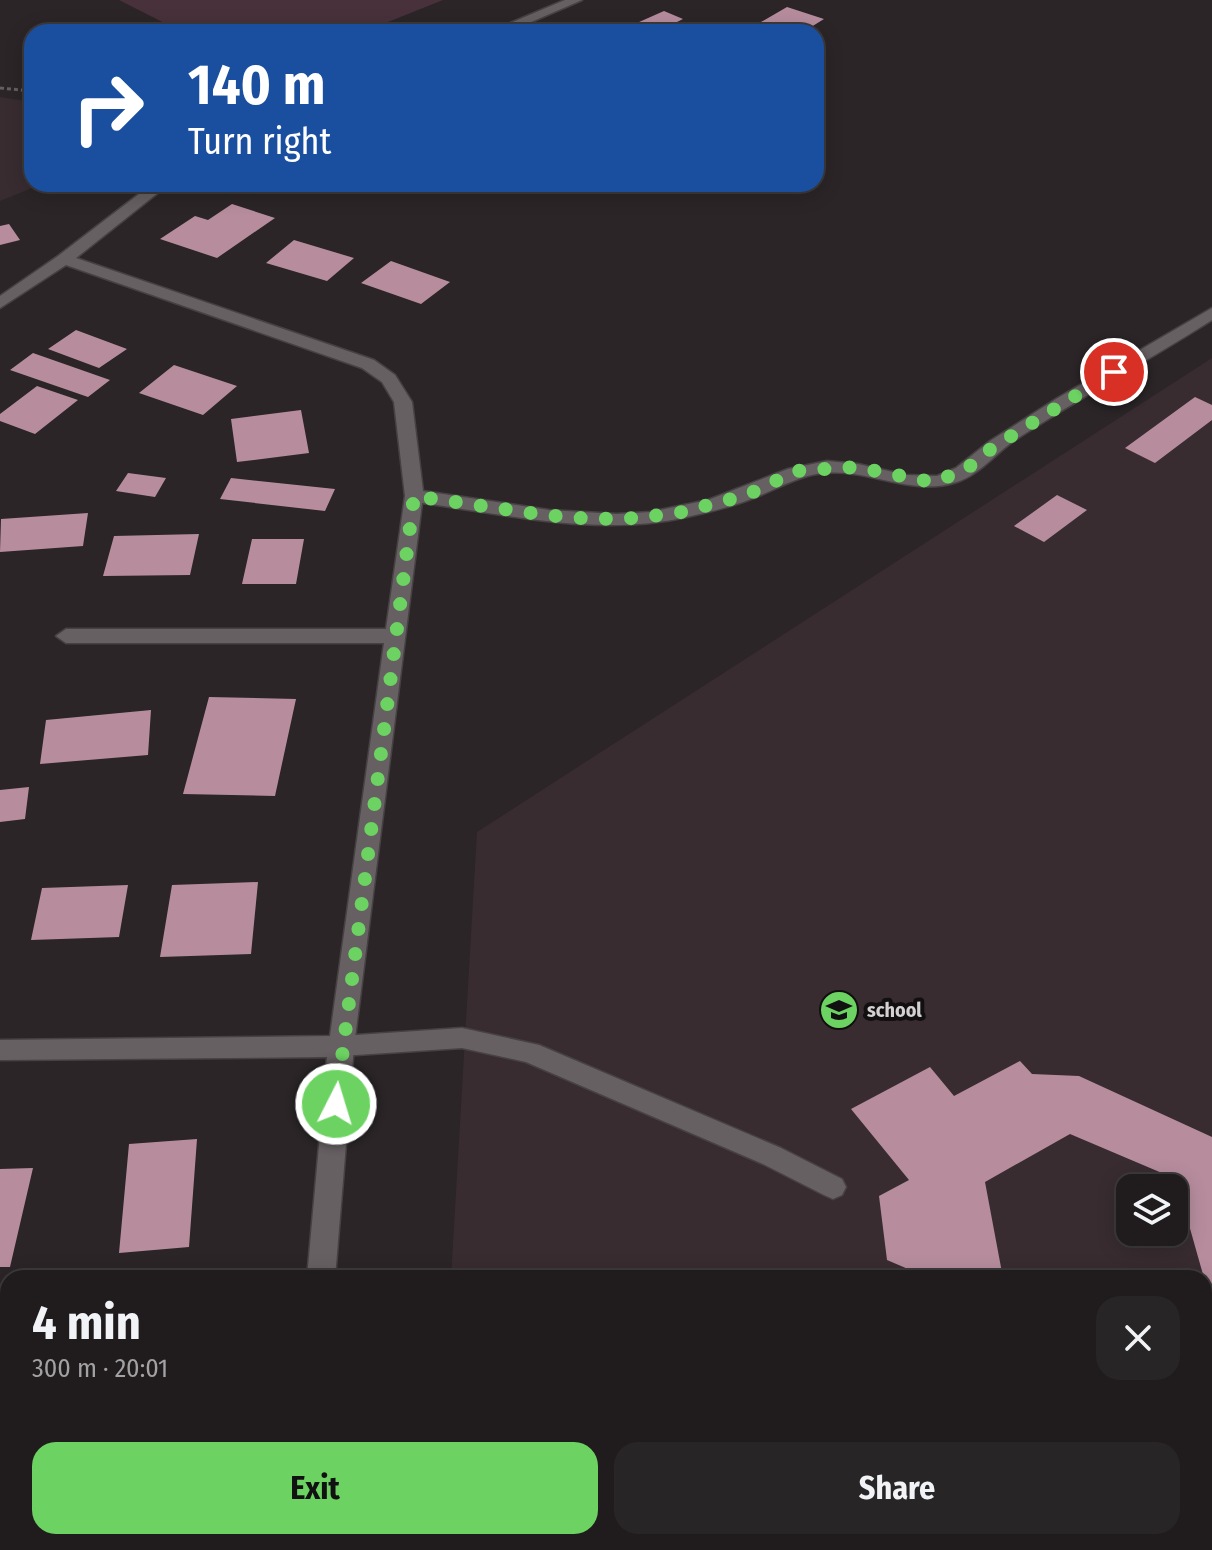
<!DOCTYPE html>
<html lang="en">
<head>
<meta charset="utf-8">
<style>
	body { margin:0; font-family:"Fira Sans Condensed",sans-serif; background:#282526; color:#f1f3f6; height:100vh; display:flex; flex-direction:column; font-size:30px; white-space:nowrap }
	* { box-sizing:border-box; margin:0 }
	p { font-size:26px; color:#a2a1a4 }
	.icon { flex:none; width:44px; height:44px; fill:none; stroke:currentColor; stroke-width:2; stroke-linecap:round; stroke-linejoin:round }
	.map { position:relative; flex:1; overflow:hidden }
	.drawer { position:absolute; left:0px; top:1270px; width:1212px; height:280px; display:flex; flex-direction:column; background:#201c1d; border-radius:24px 24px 0 0; box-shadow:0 4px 20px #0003,0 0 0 2px #3d3a3b }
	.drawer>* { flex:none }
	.guide { position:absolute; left:24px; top:24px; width:800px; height:168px; border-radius:24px; box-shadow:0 4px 20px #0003,0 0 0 2px #3d3a3b; background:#1a4fa0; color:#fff; overflow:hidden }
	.tools { position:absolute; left:1116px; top:1174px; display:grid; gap:16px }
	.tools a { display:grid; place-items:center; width:72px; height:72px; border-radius:16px; background:#201c1d; box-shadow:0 4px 20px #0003,0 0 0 2px #3d3a3b; font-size:40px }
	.pin { position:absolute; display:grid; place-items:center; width:68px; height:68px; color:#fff; margin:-34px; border:4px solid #fff; border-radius:50%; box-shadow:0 2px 8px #0007 }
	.me { position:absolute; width:88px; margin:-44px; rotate:5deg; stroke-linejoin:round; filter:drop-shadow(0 0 6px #0008) }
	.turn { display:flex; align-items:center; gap:28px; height:168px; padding:0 32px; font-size:36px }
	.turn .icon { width:104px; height:104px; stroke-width:2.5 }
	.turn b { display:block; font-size:56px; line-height:68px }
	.round { display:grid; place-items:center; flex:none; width:84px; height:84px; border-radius:24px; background:#282526 }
	.headline { display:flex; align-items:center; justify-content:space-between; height:136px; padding:0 32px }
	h1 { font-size:48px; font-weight:700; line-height:60px }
	.action { display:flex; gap:16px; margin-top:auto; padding:16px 32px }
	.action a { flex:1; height:92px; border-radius:24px; background:#6cd362; color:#111; font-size:32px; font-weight:700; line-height:92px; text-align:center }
	.action a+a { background:#282526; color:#f1f3f6 }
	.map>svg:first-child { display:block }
</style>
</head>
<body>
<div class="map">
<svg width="1212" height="1550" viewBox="0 0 1212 1550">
	<rect width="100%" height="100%" fill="#2b2527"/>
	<path fill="#382c31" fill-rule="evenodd" d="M0,97L32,102V184H42L0,201Z
		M1212,358V1550H435V1542H1204V1278H451L477,832ZM1130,1188H1174V1232H1130Z"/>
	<path fill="#48313b" d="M119,0H443L363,32H182Z"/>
	<path fill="#b78d9e" d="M787,7L824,19L803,32L747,30Z
		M664,11L683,19L669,26L683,32L621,30Z
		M232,204L275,218L217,258L160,239L195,216L208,220Z
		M9,224L20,240L0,245V226Z
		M294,240L354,258L327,281L266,263Z
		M391,261L450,282L421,304L361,283Z
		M76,330L127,349L99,368L48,349Z
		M33,353L110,380L88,397L10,370Z
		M174,365L237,386L203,415L139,393Z
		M37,386L78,400L35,434L0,421V414Z
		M1195,397L1212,405V420L1155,463L1125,448Z
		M301,410L309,453L237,462L231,419Z
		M128,473L166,478L155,497L116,491Z
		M231,478L335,489L325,511L220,499Z
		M1057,495L1087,510L1044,542L1014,526Z
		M88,513L83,546L0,552L1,519Z
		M199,534L190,575L103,576L114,536Z
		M252,539H304L296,584H242Z
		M209,697L296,699L275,796L183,794Z
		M151,710L148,755L40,764L46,720Z
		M29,787L25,819L0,822V790Z
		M258,882L251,954L160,957L172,885Z
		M128,885L119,937L31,940L42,888Z
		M1020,1061L1032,1074L1079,1076L1212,1137V1361L1204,1366V1278L1176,1179L1070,1134L985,1182L1003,1278H929L887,1260L879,1196L909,1180L851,1109L930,1067L954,1096Z
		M197,1139L189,1247L119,1253L129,1144Z
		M33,1168L10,1267H0V1169Z
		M0,1380H8V1535L5,1550H0Z"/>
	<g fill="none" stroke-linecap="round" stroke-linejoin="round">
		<g stroke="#464142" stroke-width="3">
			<path id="service" d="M462,1028L539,1045L781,1148L842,1179L846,1187L842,1195L833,1199L824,1195L763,1164L526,1062L462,1048L341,1056L332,1053L328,1046L332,1039L341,1036Z"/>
		</g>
		<g stroke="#464142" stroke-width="3">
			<path id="minor" d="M565,0H582L508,32H489Z
				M152,184H169L76,258L374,360L395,375L412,402L423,491L549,510L617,514L650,512L708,500L788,469L827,461L858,464L906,475L937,476L956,468L990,441L1056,399L1212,308V320C1147,361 1080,398 1015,440C996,453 979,475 957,482C911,497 871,469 825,473C798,475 776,490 751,499C731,507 709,512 687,517C599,537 510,515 422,503L354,1046L335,1278H307L327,1057L0,1060V1040L330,1036L384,643H66L56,636L66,629H386L405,496L394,402L382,382L362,368L66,265L0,308V296L58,256Z
				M282,1542H312V1550H280Z"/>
		</g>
		<path stroke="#655f61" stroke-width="3" stroke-dasharray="4 3" stroke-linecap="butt" d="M0,88L32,91"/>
		<use href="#service" fill="#676063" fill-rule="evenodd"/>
		<use href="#minor" fill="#676063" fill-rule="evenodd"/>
	</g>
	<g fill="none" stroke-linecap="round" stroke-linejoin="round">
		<path stroke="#6cd362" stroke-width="14" stroke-dasharray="0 25.2" d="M336,1104L414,496L545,515L591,519L639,518L682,512L747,495L796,471L856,467L932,482L964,471L992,448L1114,372"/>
	</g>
	<defs>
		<g id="school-disc" transform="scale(2)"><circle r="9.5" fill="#6cd362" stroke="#120f10"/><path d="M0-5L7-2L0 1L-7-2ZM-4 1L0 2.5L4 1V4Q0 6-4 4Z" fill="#111"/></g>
	</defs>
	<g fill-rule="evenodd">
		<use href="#school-disc" x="839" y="1010"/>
	</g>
	<g text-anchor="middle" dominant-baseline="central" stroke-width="8" stroke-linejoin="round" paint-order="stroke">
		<g font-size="20" font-weight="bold" fill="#d5d1d2" stroke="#120f10" text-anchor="start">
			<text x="867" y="1010">school</text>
		</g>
	</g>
</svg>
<div class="tools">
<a><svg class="icon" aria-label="layers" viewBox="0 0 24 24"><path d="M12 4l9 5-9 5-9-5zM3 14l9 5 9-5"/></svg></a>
</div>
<div class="pin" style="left:1114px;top:372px;background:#d93025"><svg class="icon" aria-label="arrive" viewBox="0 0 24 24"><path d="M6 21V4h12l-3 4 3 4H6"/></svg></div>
<svg class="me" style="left:336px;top:1104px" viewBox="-20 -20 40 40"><circle r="17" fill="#6cd362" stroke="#fff" stroke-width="3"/><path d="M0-11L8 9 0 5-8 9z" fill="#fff"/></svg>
<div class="guide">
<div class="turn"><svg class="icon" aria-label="right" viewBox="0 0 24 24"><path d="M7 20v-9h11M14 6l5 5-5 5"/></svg><div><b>140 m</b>Turn right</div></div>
</div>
<section class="drawer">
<div class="headline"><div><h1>4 min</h1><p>300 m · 20:01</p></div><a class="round"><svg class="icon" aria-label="close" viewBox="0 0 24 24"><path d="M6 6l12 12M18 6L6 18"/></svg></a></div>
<div class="action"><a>Exit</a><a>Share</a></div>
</section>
</div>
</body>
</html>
